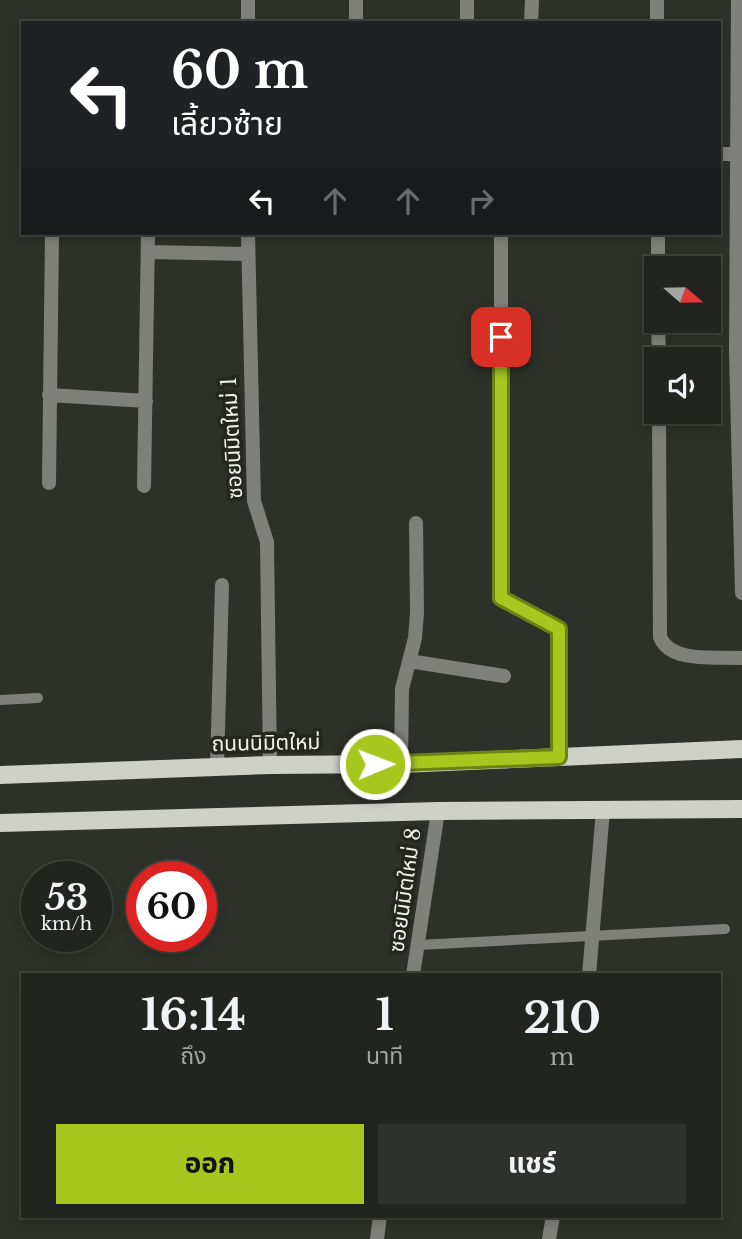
<!DOCTYPE html>
<html lang="th">
<head>
<meta charset="utf-8">
<style>
	body { margin:0; font-family:"Libre Baskerville","Noto Sans Thai",serif; background:#2e312c; color:#f1f3f6; height:100vh; display:flex; flex-direction:column; font-size:26px; white-space:nowrap }
	* { box-sizing:border-box; margin:0 }
	p { font-size:23px; color:#a2a5a4 }
	.icon { flex:none; width:38px; height:38px; fill:none; stroke:currentColor; stroke-width:2; stroke-linecap:round; stroke-linejoin:round }
	.map { position:relative; flex:1; overflow:hidden }
	.details { position:absolute; left:21px; top:973px; width:700px; height:245px; display:flex; flex-direction:column; background:#22251f; border-radius:0px; box-shadow:0 4px 10px #0003,0 0 0 2px #3f423d }
	.details>* { flex:none }
	.hud { position:absolute; left:21px; top:21px; width:700px; height:214px; border-radius:0px; box-shadow:0 4px 10px #0003,0 0 0 2px #3f423d; background:#202124; color:#fff; overflow:hidden }
	.needle { width:46px; rotate:110deg }
	.tools { position:absolute; left:644px; top:256px; display:grid; gap:14px }
	.tools a { display:grid; place-items:center; width:77px; height:77px; border-radius:0px; background:#22251f; box-shadow:0 4px 10px #0003,0 0 0 2px #3f423d; font-size:35px }
	.speed { position:absolute; left:21px; top:861px; display:flex; gap:14px; font-size:35px; font-weight:700; text-align:center }
	.speed>* { display:grid; place-content:center; width:91px; height:91px; border-radius:50%; background:#22251f; box-shadow:0 4px 10px #0003,0 0 0 2px #3f423d; line-height:1 }
	.speed small { font-size:18px; font-weight:400 }
	.speed .limit { border:10px solid #d22; background:#fff; color:#111 }
	.pin { position:absolute; display:grid; place-items:center; width:60px; height:60px; color:#fff; margin:-30px; border-radius:14px; box-shadow:0 4px 10px #0006 }
	.me { position:absolute; width:77px; margin:-38px; rotate:89deg; stroke-linejoin:round; filter:drop-shadow(0 0 5px #0008) }
	.turn { display:flex; align-items:center; gap:24px; height:147px; padding:0 35px; font-size:32px }
	.turn .icon { width:91px; height:91px; stroke-width:2.5 }
	.turn b { display:block; font-size:49px; line-height:60px }
	.lanes { display:flex; align-items:center; height:66px; padding:0 35px; background:#0003; justify-content:center; gap:35px; direction:ltr }
	.lanes .off { opacity:.35 }
	.eta { display:flex; justify-content:space-evenly; align-items:center; height:119px; text-align:center }
	.eta b { font-size:42px; font-weight:700; line-height:49px }
	.button { display:flex; gap:14px; margin-top:auto; padding:14px 35px }
	.button a { flex:1; height:80px; border-radius:0px; background:#a7c71e; color:#111; font-size:28px; font-weight:700; line-height:80px; text-align:center }
	.button a+a { background:#2e312c; color:#f1f3f6 }
	.map>svg:first-child { display:block }
</style>
</head>
<body>
<div class="map">
<svg width="742" height="1239" viewBox="0 0 742 1239">
	<rect width="100%" height="100%" fill="#2e3129"/>
	<g fill="none" stroke-linecap="round" stroke-linejoin="round">
		<path stroke="#7f807c" stroke-width="10" d="M0,700L38,698
			M418,945L725,929"/>
		<path stroke="#7f807c" stroke-width="14" d="M356,0V23
			M738,0L736,351L742,593
			M248,23V0
			M467,23V0
			M531,23L532,0
			M657,23V0
			M719,154H737
			M248,233L254,501L267,542L270,765
			M501,233V598L559,629L560,757
			M658,233V268
			M148,252L248,254
			M658,320L659,359
			M49,395L146,401
			M659,411L660,637C671,664 717,656 742,658
			M49,483L52,233
			M144,486L148,233
			M409,661L504,676
			M401,764L402,689L415,638L417,613L416,523
			M217,767L222,585
			M413,975L438,811
			M589,975L603,810
			M377,1239L380,1216
			M549,1239L553,1216"/>
		<path stroke="#cfd1c8" stroke-width="18" d="M0,775L270,765L401,764L742,749
			M0,823L438,811L742,809"/>
	</g>
	<g fill="none" stroke-linecap="round" stroke-linejoin="round">
		<g stroke="#6d8114" stroke-width="18">
			<path id="route" d="M375,764L559,757V629L501,598V337"/>
		</g>
		<use href="#route" stroke="#a7c71e" stroke-width="12"/>
	</g>
	<g text-anchor="middle" dominant-baseline="central" stroke-width="7" stroke-linejoin="round" paint-order="stroke">
		<g font-size="21" fill="#f1f3ee" stroke="#25271f">
			<text transform="translate(232 438) rotate(-93)">ซอยนิมิตใหม่ 1</text>
			<text transform="translate(266 743) rotate(-1)">ถนนนิมิตใหม่</text>
			<text transform="translate(405 890) rotate(-82)">ซอยนิมิตใหม่ 8</text>
		</g>
	</g>
</svg>
<div class="tools">
<a><svg class="needle" viewBox="-14 -14 28 28"><path d="M0-13l5 13h-10z" fill="#e53935"/><path d="M0 13l5-13h-10z" fill="#a2a5a4"/></svg></a>
<a><svg class="icon" aria-label="sound" viewBox="0 0 24 24"><path d="M4 9h4l5-4v14l-5-4H4zM17 9q2 3 0 6"/></svg></a>
</div>
<div class="speed"><div>53<small>km/h</small></div><div class="limit">60</div></div>
<div class="pin" style="left:501px;top:337px;background:#d93025"><svg class="icon" aria-label="arrive" viewBox="0 0 24 24"><path d="M6 21V4h12l-3 4 3 4H6"/></svg></div>
<svg class="me" style="left:375px;top:764px" viewBox="-20 -20 40 40"><circle r="17" fill="#a7c71e" stroke="#fff" stroke-width="3"/><path d="M0-11L8 9 0 5-8 9z" fill="#fff"/></svg>
<div class="hud">
<div class="turn"><svg class="icon" aria-label="left" viewBox="0 0 24 24"><path d="M17 20v-9H6M10 6l-5 5 5 5"/></svg><div><b>60 m</b>เลี้ยวซ้าย</div></div>
<div class="lanes"><svg class="icon" aria-label="left" viewBox="0 0 24 24"><path d="M17 20v-9H6M10 6l-5 5 5 5"/></svg><svg class="icon off" aria-label="ahead" viewBox="0 0 24 24"><path d="M12 20V5M6 11l6-6 6 6"/></svg><svg class="icon off" aria-label="ahead" viewBox="0 0 24 24"><path d="M12 20V5M6 11l6-6 6 6"/></svg><svg class="icon off" aria-label="right" viewBox="0 0 24 24"><path d="M7 20v-9h11M14 6l5 5-5 5"/></svg></div>
</div>
<section class="details">
<div class="eta">
<div><b>16:14</b><p>ถึง</p></div>
<div><b>1</b><p>นาที</p></div>
<div><b>210</b><p>m</p></div>
</div>
<div class="button"><a>ออก</a><a>แชร์</a></div>
</section>
</div>
</body>
</html>
